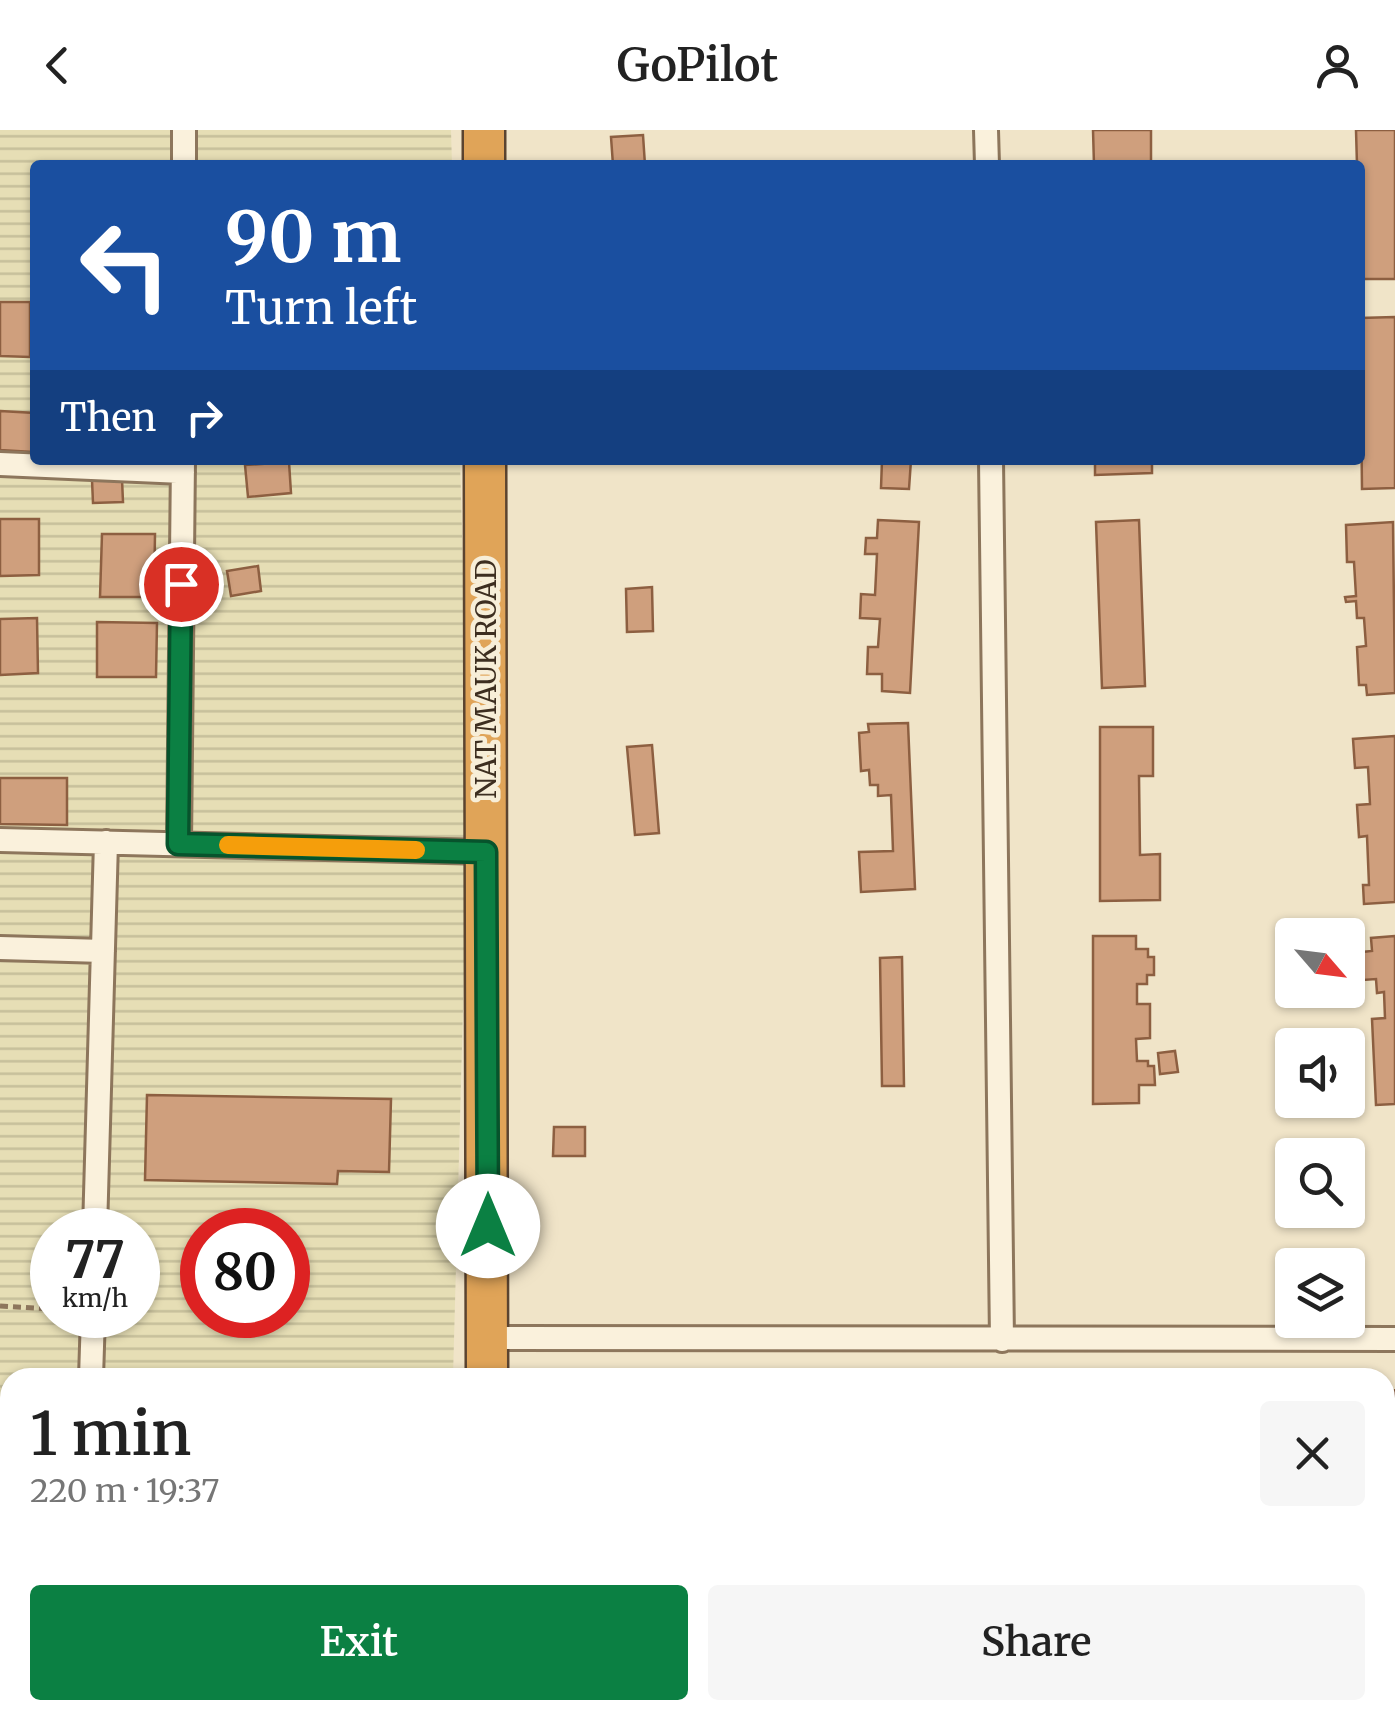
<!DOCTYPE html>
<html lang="en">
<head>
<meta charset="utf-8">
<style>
	body { margin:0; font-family:Merriweather,serif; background:#f6f6f6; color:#222; height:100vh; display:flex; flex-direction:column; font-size:38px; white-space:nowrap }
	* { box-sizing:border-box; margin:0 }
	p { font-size:32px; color:#767676 }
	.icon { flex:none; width:55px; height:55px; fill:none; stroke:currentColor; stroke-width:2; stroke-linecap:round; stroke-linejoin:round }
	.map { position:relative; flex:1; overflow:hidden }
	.sheet { position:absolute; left:0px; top:1238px; width:1395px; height:352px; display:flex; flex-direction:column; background:#fff; border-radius:30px 30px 0 0; box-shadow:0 2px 8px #0004 }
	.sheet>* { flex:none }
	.top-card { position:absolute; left:30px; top:30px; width:1335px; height:305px; border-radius:10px; box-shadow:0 2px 8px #0004; background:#1a4fa0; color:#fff; overflow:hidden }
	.needle { width:65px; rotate:118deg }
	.tools { position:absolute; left:1275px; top:788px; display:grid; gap:20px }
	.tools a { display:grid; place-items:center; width:90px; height:90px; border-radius:10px; background:#fff; box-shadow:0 2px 8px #0004; font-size:50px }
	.speed { position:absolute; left:30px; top:1078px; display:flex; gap:20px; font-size:50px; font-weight:700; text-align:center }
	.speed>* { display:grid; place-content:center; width:130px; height:130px; border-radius:50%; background:#fff; box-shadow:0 2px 8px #0004; line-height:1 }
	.speed small { font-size:25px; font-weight:400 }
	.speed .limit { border:15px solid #d22; background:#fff; color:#111 }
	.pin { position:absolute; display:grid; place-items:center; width:85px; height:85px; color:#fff; margin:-42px; border:5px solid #fff; border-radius:50%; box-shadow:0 2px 10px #0007 }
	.me { position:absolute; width:110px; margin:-55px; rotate:0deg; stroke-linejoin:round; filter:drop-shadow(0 0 8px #0008) }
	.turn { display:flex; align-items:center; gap:35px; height:210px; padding:0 30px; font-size:45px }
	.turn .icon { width:130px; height:130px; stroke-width:2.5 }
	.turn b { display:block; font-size:70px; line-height:85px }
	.then { display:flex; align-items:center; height:95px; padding:0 30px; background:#0003; gap:20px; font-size:38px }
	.round { display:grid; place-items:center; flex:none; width:105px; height:105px; border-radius:10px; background:#f6f6f6 }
	.summary { display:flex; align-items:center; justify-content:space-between; height:170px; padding:0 30px }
	h1 { font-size:60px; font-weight:600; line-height:75px }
	.action { display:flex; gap:20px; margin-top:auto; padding:20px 30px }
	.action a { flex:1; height:115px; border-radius:10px; background:#0b8043; color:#fff; font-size:40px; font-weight:600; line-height:115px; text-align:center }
	.action a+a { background:#f6f6f6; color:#222 }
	header { display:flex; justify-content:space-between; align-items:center; height:130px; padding:0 30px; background:#fff; font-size:45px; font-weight:600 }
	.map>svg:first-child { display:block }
</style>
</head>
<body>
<header><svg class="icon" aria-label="back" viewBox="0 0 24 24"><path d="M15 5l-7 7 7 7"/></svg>GoPilot<svg class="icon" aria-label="person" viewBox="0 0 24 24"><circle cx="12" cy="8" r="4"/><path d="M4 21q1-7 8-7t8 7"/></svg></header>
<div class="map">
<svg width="1395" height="1588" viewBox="0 0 1395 1588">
	<defs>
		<pattern id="farmland-rules" width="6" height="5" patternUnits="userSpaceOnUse" patternTransform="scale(2.5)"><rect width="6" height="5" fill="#e6deb5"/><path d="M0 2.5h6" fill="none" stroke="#c6bf9b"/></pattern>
	</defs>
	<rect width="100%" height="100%" fill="#f0e4c8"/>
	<path fill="url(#farmland-rules)" fill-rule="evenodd" d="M0,0H451L452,35H35V330H460L469,657L453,1247L10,1248V1580H443V1588H0ZM52,1100H138V1185H52ZM202,1100H288V1185H202Z"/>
	<path fill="#cf9f7d" stroke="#8d5f41" stroke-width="2.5" d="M1093,0H1151V35H1094Z
		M1356,0H1395V149H1360V35H1357Z
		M643,5L645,35H613L611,7Z
		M0,172H30V227L0,226Z
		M1395,187V358L1362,359L1360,188Z
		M0,281L35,283L33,322L0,320Z
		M882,330H911L909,359L881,358Z
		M1095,330H1152V343L1095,345Z
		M289,332L291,363L248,367L245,335Z
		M122,349L123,372L93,373L92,350Z
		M0,389H39V445L0,446Z
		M878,390L919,392L910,563L882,561V544H867L868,517H878L880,489L860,488L861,464L875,465L877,424H865L866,408H877Z
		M1139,390L1145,556L1102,558L1096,392Z
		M1393,392L1395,563L1367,565L1366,555H1359L1357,517L1366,516L1364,488H1357L1356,471L1346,472L1345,467L1356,466L1354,432H1347L1346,395Z
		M102,404H155L154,467H100Z
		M258,436L261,461L231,466L227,441Z
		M652,457L653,501L627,502L626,459Z
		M37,488L38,543L0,545V489Z
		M97,492L157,493L156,547H97Z
		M908,593L915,759L861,762L859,722L893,721L891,665L878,666V655H870L869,640L861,641L859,603L869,602L868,594Z
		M1100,597H1153V646H1139L1140,725L1160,724V770L1100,771Z
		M1395,606V772L1364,774L1363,755H1369L1367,706L1359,707L1357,675L1370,674L1368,637L1355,638L1353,609Z
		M652,615L659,703L635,705L627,617Z
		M0,648H67V695L0,694Z
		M1093,806H1136V819H1148V827H1154V845H1147V854H1137V874H1150V908L1136,909L1137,931H1148V936H1154L1155,955H1139V973L1093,974Z
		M1395,806V974L1376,975L1372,889L1385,888L1384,862L1377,863L1376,849L1363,850L1362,822L1372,821L1371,808Z
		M902,827L904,956H882L880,828Z
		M1175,921L1178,942L1160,944L1158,923Z
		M147,965L391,969L389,1042L338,1041L337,1054L145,1050Z
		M554,997H585V1026H553Z
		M1395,1259V1335H1386L1385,1271L1395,1270Z
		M9,1296H10V1352H5Z
		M1386,1391H1395V1459H1385Z
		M1392,1527H1395V1588H1357L1356,1580H1385V1541L1394,1540Z"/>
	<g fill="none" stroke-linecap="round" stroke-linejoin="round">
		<g stroke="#8d765c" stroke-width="28">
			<path id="street" d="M986,0L987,35
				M184,35V0
				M991,330L1002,1210
				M0,334L183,342
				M0,710L486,722
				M179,714L183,330
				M0,818L103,821
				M95,1100L106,712
				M488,1208L1395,1209
				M91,1248L93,1185
				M81,1588L82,1580"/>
		</g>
		<g stroke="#5b4430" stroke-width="45">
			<path id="highway" d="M484,0V35
				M485,330L487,1248
				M480,1588V1580"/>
		</g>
		<path stroke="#8d765c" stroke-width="5" stroke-dasharray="8 5" stroke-linecap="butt" d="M0,1176L52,1179"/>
		<use href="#street" stroke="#faf1dc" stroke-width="22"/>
		<use href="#highway" stroke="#e0a458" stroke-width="40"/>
	</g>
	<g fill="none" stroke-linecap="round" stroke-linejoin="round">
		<g stroke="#07532c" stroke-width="25">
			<path id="route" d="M181,454L178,714L486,722L488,1096"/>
		</g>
		<use href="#route" stroke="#0b8043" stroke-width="18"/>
		<path stroke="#f59e0b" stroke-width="18" d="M228,715L416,720"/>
	</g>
	<g text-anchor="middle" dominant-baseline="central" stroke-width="9" stroke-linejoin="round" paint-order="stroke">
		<g font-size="28" fill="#3d2e20" stroke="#f7eed8">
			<text transform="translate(486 549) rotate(-90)">NAT MAUK ROAD</text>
		</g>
	</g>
</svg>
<div class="tools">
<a><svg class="needle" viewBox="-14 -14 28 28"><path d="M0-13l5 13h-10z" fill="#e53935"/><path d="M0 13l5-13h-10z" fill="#767676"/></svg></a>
<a><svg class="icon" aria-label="sound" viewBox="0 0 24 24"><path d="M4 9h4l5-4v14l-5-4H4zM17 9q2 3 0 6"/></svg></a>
<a><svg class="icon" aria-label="search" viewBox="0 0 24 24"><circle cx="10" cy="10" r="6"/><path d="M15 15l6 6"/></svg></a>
<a><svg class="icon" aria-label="layers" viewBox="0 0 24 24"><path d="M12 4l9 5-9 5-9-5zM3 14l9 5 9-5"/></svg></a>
</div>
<div class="speed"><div>77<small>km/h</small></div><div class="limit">80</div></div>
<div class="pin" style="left:181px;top:454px;background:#d93025"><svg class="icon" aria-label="arrive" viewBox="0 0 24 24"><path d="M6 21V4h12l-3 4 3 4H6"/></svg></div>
<svg class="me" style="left:488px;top:1096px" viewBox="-20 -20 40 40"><circle r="19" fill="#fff"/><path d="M0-13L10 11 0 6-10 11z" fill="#0b8043"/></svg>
<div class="top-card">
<div class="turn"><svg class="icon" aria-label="left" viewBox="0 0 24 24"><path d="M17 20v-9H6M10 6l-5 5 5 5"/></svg><div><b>90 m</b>Turn left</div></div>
<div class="then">Then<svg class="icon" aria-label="right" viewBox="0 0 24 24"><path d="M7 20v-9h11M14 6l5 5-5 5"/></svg></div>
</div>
<section class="sheet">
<div class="summary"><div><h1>1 min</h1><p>220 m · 19:37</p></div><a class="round"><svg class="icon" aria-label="close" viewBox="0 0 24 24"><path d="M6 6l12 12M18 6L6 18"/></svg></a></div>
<div class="action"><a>Exit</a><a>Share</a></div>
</section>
</div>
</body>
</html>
